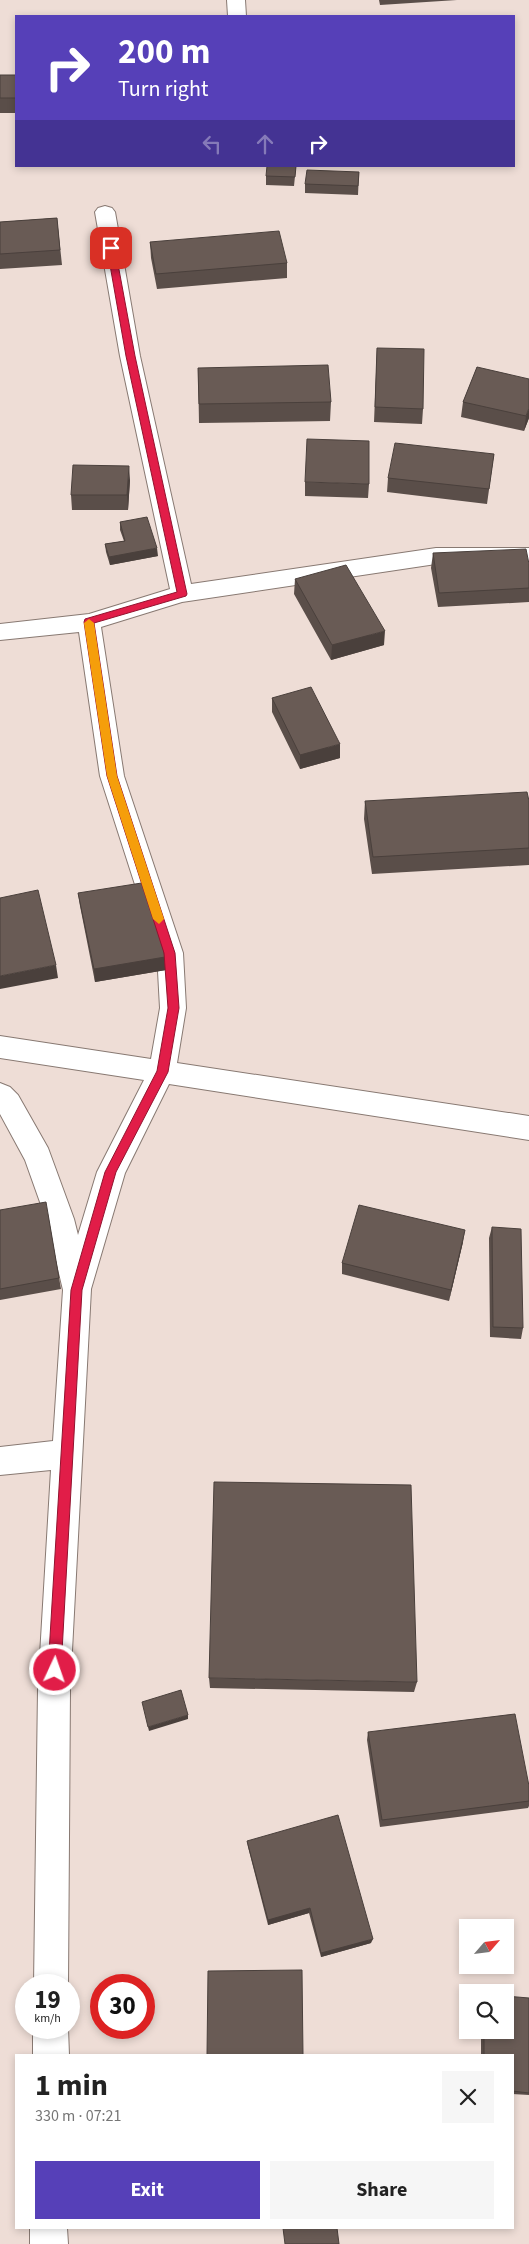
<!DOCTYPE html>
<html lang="en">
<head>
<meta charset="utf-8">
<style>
	body { margin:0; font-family:"Source Sans 3",sans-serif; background:#f6f6f6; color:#222; height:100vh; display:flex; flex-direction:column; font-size:19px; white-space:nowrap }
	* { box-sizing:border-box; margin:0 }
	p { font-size:16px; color:#767676 }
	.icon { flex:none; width:28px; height:28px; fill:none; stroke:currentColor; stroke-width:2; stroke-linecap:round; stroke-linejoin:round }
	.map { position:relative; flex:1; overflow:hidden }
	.sheet { position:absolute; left:15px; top:2054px; width:499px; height:175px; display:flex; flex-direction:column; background:#fff; border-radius:0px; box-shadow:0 2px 8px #0003 }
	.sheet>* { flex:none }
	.guide { position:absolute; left:15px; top:15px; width:500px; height:152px; border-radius:0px; box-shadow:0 2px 8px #0003; background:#5640b8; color:#fff; overflow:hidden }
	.needle { width:32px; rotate:62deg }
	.tools { position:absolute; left:459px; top:1919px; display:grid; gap:10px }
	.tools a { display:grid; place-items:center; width:55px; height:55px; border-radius:0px; background:#fff; box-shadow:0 2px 8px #0003; font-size:25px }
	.speed { position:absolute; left:15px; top:1974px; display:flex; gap:10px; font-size:25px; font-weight:700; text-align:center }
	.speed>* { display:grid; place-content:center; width:65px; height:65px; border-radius:50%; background:#fff; box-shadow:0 2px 8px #0003; line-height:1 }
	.speed small { font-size:12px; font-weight:400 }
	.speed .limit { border:8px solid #d22; background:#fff; color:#111 }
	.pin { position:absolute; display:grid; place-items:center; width:42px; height:42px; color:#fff; margin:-21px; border-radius:10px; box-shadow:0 2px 8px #0006 }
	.me { position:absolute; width:55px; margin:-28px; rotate:3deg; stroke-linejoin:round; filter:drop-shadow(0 0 4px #0008) }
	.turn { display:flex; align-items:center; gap:18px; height:105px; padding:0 20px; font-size:22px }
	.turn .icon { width:65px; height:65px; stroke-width:2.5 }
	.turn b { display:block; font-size:35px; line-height:42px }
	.lanes { display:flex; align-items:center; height:48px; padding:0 20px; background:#0003; justify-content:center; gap:25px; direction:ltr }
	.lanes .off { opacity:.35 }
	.round { display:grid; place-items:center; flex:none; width:52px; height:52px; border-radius:0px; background:#f6f6f6 }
	.head { display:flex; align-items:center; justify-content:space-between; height:85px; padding:0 20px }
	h1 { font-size:30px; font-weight:700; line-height:38px }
	.button { display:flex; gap:10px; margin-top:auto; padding:10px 20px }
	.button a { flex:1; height:58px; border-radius:0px; background:#5640b8; color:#fff; font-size:20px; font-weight:700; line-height:58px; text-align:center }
	.button a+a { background:#f6f6f6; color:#222 }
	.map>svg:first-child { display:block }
</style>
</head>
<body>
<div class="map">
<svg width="529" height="2244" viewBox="0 0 529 2244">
	<rect width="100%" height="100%" fill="#eeddd6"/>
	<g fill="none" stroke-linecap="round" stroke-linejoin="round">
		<g stroke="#887972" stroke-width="2">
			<path id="street" d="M227,0H245L246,16H228Z
				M105,206L112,208L115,212L140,356L191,584L436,548H529V564H436L182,602L101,627L124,776L183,953L186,1008L177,1063L529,1116V1140L169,1084L125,1173L91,1289L70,1689L68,1985H34L38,1689L51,1470L0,1475V1447L53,1441L63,1290L46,1219L25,1160L0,1114V1083L10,1087L18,1095L48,1148L74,1219L78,1235L97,1172L144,1080L0,1058V1036L151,1059L160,1008L157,953L100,776L79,632L0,640V624L89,614L170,589L120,356L95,212L98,208Z
				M33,2028H68L69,2055H33Z
				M30,2228H67L68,2244H30Z"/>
		</g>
		<use href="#street" fill="#fff" fill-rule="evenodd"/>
	</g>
	<path fill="#5a4e49" d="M379,0H457L380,5Z
		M0,75H16V113H0Z
		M296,166L294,186L266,185V176Z
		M359,172L358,195L305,193V184Z
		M57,218L62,265L0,269V222Z
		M150,242L287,263V278L157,289L151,258Z
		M377,348L423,409L422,424L374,422Z
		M477,367L529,418L524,431L461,417L463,402Z
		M198,368L331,402L330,421L199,423Z
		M494,454L487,504L387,492L388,478Z
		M130,480L128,510H72L71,495Z
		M305,482L369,484L368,498L305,496Z
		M120,522L158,556L110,565L106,552L105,544L124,541L120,530Z
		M433,553L529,564V602L438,607L431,568Z
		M295,579L384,645L331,660L294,594Z
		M272,698L340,758L300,769L272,712Z
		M365,801H529V865L372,874L364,819Z
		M78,893L165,957L166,970L95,982L80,906Z
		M0,1210L48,1214L61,1289L0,1300Z
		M492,1227L523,1328L521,1339L490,1337L489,1238Z
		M463,1242L449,1301L342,1274V1263Z
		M209,1678L417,1682L414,1692L210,1688Z
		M368,1732L529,1786V1806L528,1808L380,1827L367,1740Z
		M247,1841L371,1943L321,1957L309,1913L268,1925L248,1847Z
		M529,1998V2095L512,2094V2055H481V2030H505Z"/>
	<path fill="#4a403c" d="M529,408V418L524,431L526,416Z
		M129,466L130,480L128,510L127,495Z
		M157,548L158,556L110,565L109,557Z
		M385,631L384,645L331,660L332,645Z
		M340,744V758L300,769V755Z
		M165,957L166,970L95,982L94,969Z
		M56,965L58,978L0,989V976Z
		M465,1230L463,1242L449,1301L451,1290Z
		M188,1715V1719L149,1731L148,1727Z
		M310,1908L309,1913L268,1925V1920Z
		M373,1939L371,1943L321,1957V1953Z"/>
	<path fill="#695b55" stroke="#4a403c" d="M0,75H16V98H0Z
		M267,166H296L295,177L266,176Z
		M307,170L359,172L358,186L305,184Z
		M57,218L60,250L0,254V222Z
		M279,231L287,263L156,274L150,242Z
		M377,348L424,349L423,409L375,407Z
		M328,365L331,402L199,404L198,368Z
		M477,367L529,379V408L526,416L463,402Z
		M307,439L369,441V484L305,482Z
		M395,443L494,454L489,489L388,478Z
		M73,465L129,466L127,495H71Z
		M147,517L157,548L109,557L105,544L125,541L120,522Z
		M526,549L529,564V588L439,593L433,553Z
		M346,565L385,631L332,645L295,579Z
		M311,687L340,744L300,755L272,698Z
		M527,792L529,801V848L373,857L365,801Z
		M148,882L165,957L94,969L78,893Z
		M38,890L56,965L0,976V898Z
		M46,1202L59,1278L0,1289V1210Z
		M359,1205L465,1230L451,1290L342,1263Z
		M492,1227L521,1229L523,1328L493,1327Z
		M214,1482L411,1485L417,1682L209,1678Z
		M181,1690L188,1715L148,1727L142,1702Z
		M515,1714L529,1786V1801L382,1820L368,1732Z
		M338,1815L373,1939L321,1953L310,1908L268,1920L247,1841Z
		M302,1970L303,2055H207L208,1971Z
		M505,1996L529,1998V2093L512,2091V2055H484V2030H505Z
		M283,2228H337L339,2244H285Z"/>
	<path fill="#e11d48" stroke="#92132f" d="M111,245L115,248L135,356L187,594L186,596L94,623L117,776L175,953L179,1008L168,1072L116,1172L82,1290L61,1670L59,1674L55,1676L50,1674L48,1670L71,1290L105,1172L157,1071L168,1008L164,953L107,776L84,622L85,619L177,592L126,356L107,248Z"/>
	<path fill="#f59e0b" d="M89,619L94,623L117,776L164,919L159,924L153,919L107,776L84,623Z"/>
</svg>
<div class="tools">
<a><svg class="needle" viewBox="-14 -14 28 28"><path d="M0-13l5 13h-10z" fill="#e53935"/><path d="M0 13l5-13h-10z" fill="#767676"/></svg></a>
<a><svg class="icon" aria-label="search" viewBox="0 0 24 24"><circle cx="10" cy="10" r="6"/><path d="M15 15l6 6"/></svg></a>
</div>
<div class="speed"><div>19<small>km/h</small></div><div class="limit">30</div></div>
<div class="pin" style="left:111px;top:248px;background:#d93025"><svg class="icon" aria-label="arrive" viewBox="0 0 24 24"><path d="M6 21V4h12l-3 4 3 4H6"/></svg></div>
<svg class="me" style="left:55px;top:1670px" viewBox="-20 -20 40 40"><circle r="17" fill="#e11d48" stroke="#fff" stroke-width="3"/><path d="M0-11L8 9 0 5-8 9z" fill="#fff"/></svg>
<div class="guide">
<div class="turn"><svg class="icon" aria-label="right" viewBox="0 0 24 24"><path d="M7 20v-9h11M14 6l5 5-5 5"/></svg><div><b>200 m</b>Turn right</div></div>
<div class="lanes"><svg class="icon off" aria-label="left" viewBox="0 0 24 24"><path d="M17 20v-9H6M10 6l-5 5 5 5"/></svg><svg class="icon off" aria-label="ahead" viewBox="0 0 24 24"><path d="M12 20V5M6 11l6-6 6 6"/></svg><svg class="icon" aria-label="right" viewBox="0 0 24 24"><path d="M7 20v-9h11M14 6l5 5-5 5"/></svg></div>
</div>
<section class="sheet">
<div class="head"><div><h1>1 min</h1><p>330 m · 07:21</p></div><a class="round"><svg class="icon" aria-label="close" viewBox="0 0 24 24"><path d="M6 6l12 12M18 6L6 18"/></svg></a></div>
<div class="button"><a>Exit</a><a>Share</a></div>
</section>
</div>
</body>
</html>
